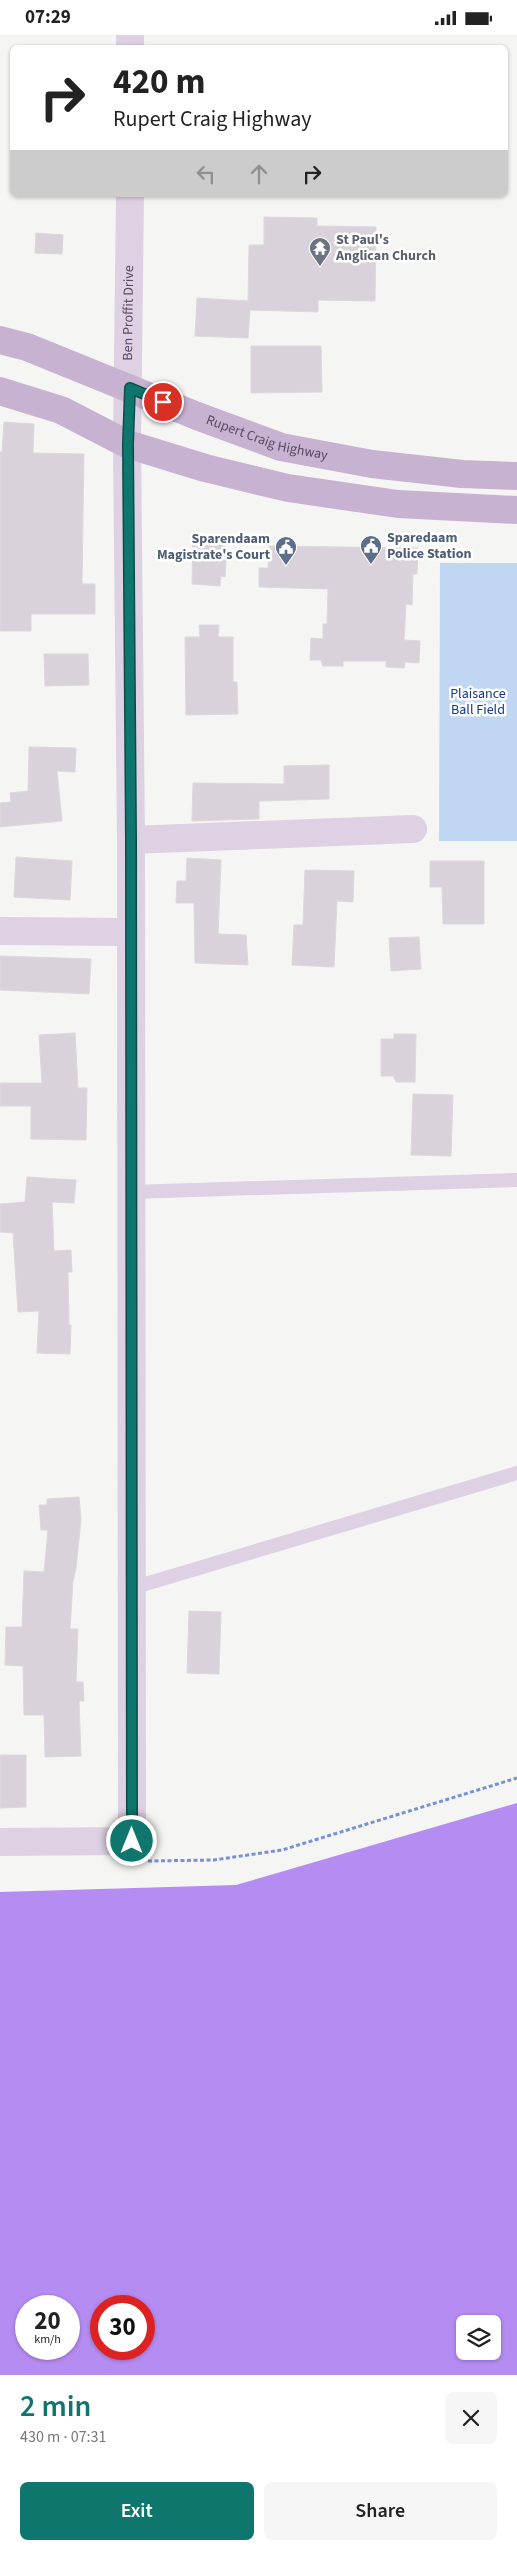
<!DOCTYPE html>
<html lang="en">
<head>
<meta charset="utf-8">
<style>
	body { margin:0; font-family:"Source Sans 3",sans-serif; background:#f6f6f6; color:#222; height:100vh; display:flex; flex-direction:column; font-size:19px; white-space:nowrap }
	* { box-sizing:border-box; margin:0 }
	p { font-size:16px; color:#767676 }
	.icon { flex:none; width:28px; height:28px; fill:none; stroke:currentColor; stroke-width:2; stroke-linecap:round; stroke-linejoin:round }
	.map { position:relative; height:2340px; overflow:hidden }
	.side { display:flex; flex-direction:column; background:#fff; flex:1 }
	.side>* { flex:none }
	.guide { position:absolute; left:10px; top:10px; width:498px; height:152px; border-radius:8px; box-shadow:0 1px 4px #0004; background:#fff; color:#222; overflow:hidden }
	.controls { position:absolute; left:456px; top:2280px; display:grid; gap:10px }
	.controls a { display:grid; place-items:center; width:45px; height:45px; border-radius:8px; background:#fff; box-shadow:0 1px 4px #0004; font-size:25px }
	.speed { position:absolute; left:15px; top:2260px; display:flex; gap:10px; font-size:25px; font-weight:700; text-align:center }
	.speed>* { display:grid; place-content:center; width:65px; height:65px; border-radius:50%; background:#fff; box-shadow:0 1px 4px #0004; line-height:1 }
	.speed small { font-size:12px; font-weight:400 }
	.speed .limit { border:8px solid #d22; background:#fff; color:#111 }
	.pin { position:absolute; display:grid; place-items:center; width:42px; height:42px; color:#fff; margin:-21px; border:2px solid #fff; border-radius:50%; box-shadow:0 1px 5px #0007 }
	.me { position:absolute; width:55px; margin:-28px; rotate:0deg; stroke-linejoin:round; filter:drop-shadow(0 0 4px #0008) }
	.turn { display:flex; align-items:center; gap:18px; height:105px; padding:0 20px; font-size:22px }
	.turn .icon { width:65px; height:65px; stroke-width:2.5 }
	.turn b { display:block; font-size:35px; line-height:42px }
	.lanes { display:flex; align-items:center; height:48px; padding:0 20px; background:#0003; justify-content:center; gap:25px; direction:ltr }
	.lanes .off { opacity:.35 }
	.round { display:grid; place-items:center; flex:none; width:52px; height:52px; border-radius:8px; background:#f6f6f6 }
	.summary { display:flex; align-items:center; justify-content:space-between; height:85px; padding:0 20px }
	h1 { font-size:30px; font-weight:600; line-height:38px; color:#0f766e }
	.button { display:flex; gap:10px; margin-top:auto; padding:10px 20px }
	.button a { flex:1; height:58px; border-radius:8px; background:#0f766e; color:#fff; font-size:20px; font-weight:600; line-height:58px; text-align:center }
	.button a+a { background:#f6f6f6; color:#222 }
	.status { display:flex; justify-content:space-between; align-items:center; height:35px; padding:0 25px; background:#fff; direction:ltr }
	.status svg { height:14px; fill:currentColor }
	.map>svg:first-child { display:block }
</style>
</head>
<body>
<div class="status"><b>07:29</b><svg viewBox="0 0 49 12"><path d="M0 12V9h3v3zM5 12V6h3v6zM10 12V3h3v9zM15 12V0h3v12zM26 1h20v11H26zM47 4h2v5h-2z"/></svg></div>
<div class="map">
<svg width="517" height="2340" viewBox="0 0 517 2340">
	<rect width="100%" height="100%" fill="#f5f5f3"/>
	<path fill="#c1d6f3" d="M440,528H517V806H439Z"/>
	<path fill="#b58cf2" fill-rule="evenodd" d="M517,1768V2340H0V1857L236,1850ZM26,2271H69V2314H26ZM101,2271H144V2314H101ZM465,2289H492V2316H465Z"/>
	<path fill="#d9d2da" stroke="#ddd7de" d="M264,182L317,183V191L376,192L375,266L318,265V277L250,275L248,303L195,301L197,263L248,266L249,210H264Z
		M36,198L63,200L62,219L35,218Z
		M251,311H321L322,357L251,358Z
		M4,387L34,389L33,418L84,419L82,549H95V579H31V596H0V417H2Z
		M193,499L224,502L223,512H227L225,542L221,541L220,551L192,549Z
		M269,511L418,513L417,539H413L412,570L406,569L404,605L420,606L419,628L405,627L404,633L386,632V626H343V631H323L321,625H310L311,603L323,604V589H327L328,554L259,552V533H268Z
		M199,590H219L218,602H233V647H237L238,679L186,680L185,602H200Z
		M44,619H88L89,650L45,651Z
		M29,712L76,713L75,737L57,736L62,786L0,792V768L11,767L10,758L28,756Z
		M329,730V764L259,766V784L192,786L193,748L284,749V731Z
		M16,822L72,826L70,865L14,862Z
		M187,823L221,825L218,899L246,900L248,930L195,928L194,868H176L177,846H186Z
		M430,826H484V889H443L442,852H430Z
		M305,835L354,836L353,867L337,866L334,932L292,930L294,890H303Z
		M419,902L421,934L391,936L389,903Z
		M0,921L91,924L89,959L0,955Z
		M75,998L78,1053H87L86,1105L31,1104V1071H0V1048H42L39,1000Z
		M394,999H416L415,1047H396L393,1041H381V1004H394Z
		M413,1059L453,1060L451,1121L411,1120Z
		M27,1142L76,1145L74,1168L52,1167L54,1216L71,1215L72,1237H68L69,1290H71L70,1319L37,1318L39,1276L18,1277L13,1198L0,1197V1169L25,1167Z
		M79,1462L81,1485L76,1534L73,1546L70,1594H78L76,1647H83L84,1666H79L81,1721L45,1722L44,1680H24L23,1631L5,1630L6,1592H22L24,1536L44,1537L48,1495H41L39,1470H47V1464Z
		M189,1576L221,1577L219,1639L187,1638Z
		M0,1720H26V1772L0,1773Z"/>
	<g fill="none" stroke-linecap="round" stroke-linejoin="round">
		<path stroke="#7692d4" stroke-width="3" stroke-dasharray="4 2.5" stroke-linecap="butt" d="M148,1826L214,1825L282,1815L517,1743"/>
		<path stroke="#ddd1e3" stroke-width="14" d="M131,1157L517,1145
			M132,1553L517,1438"/>
		<g stroke="#ddd1e3" stroke-width="28">
			<path d="M130,12V0"/>
			<path d="M131,805L413,794"/>
			<path d="M0,896L131,897"/>
			<path id="s1" d="M0,1807L132,1806L131,805L127,409L130,160"/>
		</g>
		<g stroke="#c8b2d2" stroke-width="28">
			<path id="s2" d="M0,305L27,312L197,381L281,412L372,429L462,439L517,441"/>
			<path d="M0,356L61,375L127,409L205,433L288,453L398,469L517,475"/>
		</g>
	</g>
	<g fill="none" stroke-linecap="round" stroke-linejoin="round">
		<g stroke="#0a4d48" stroke-width="12">
			<path id="route" d="M132,1806L131,805L128,409L130,353L163,367"/>
		</g>
		<use href="#route" stroke="#0f766e" stroke-width="9"/>
	</g>
	<defs>
		<g id="temple-pin" transform="scale(1.125)"><path d="M0 17L-7.5 6A9.5 9.5 0 1 1 7.5 6Z" fill="#6b7280" stroke="#fff"/><path d="M0-6L5-2H3V0L6.5 2.5H4V6H1.5V3h-3V6H-4V2.5H-6.5L-3 0V-2H-5Z" fill="#fff"/></g>
		<g id="civic-pin" transform="scale(1.125)"><path d="M0 17L-7.5 6A9.5 9.5 0 1 1 7.5 6Z" fill="#5c6f8a" stroke="#fff"/><path d="M-.6-6.5H3V-4.5H.6V-3L4-1V1h2V6H-6V1h2V-1L-.6-3ZM-1.2 2.5V6h2.4V2.5Z" fill="#fff"/></g>
	</defs>
	<g fill-rule="evenodd">
		<use href="#temple-pin" x="320" y="213"/>
		<use href="#civic-pin" x="371" y="511"/>
		<use href="#civic-pin" x="286" y="512"/>
	</g>
	<g text-anchor="middle" dominant-baseline="central" stroke-width="5" stroke-linejoin="round" paint-order="stroke">
		<g font-size="14" font-weight="bold" fill="#5b616d" stroke="#fff" text-anchor="start">
			<text x="336" y="205">St Paul's<tspan x="336" dy="16">Anglican Church</tspan></text>
		</g>
		<g font-size="14" fill="#5a4962" stroke="#fff">
			<text stroke="none"><textPath href="#s1" startOffset="1660">Ben Proffit Drive</textPath></text>
			<text stroke="none"><textPath href="#s2" startOffset="285">Rupert Craig Highway</textPath></text>
		</g>
		<g font-size="14" font-weight="bold" fill="#4e5e75" stroke="#fff" text-anchor="start">
			<text x="387" y="503">Sparedaam<tspan x="387" dy="16">Police Station</tspan></text>
			<text x="270" y="504" text-anchor="end">Sparendaam<tspan x="270" dy="16">Magistrate's Court</tspan></text>
		</g>
		<g font-size="14" fill="#12378b" stroke="#fff">
			<text x="478" y="659">Plaisance<tspan x="478" dy="16">Ball Field</tspan></text>
		</g>
	</g>
</svg>
<div class="controls">
<a><svg class="icon" aria-label="layers" viewBox="0 0 24 24"><path d="M12 4l9 5-9 5-9-5zM3 14l9 5 9-5"/></svg></a>
</div>
<div class="speed"><div>20<small>km/h</small></div><div class="limit">30</div></div>
<div class="pin" style="left:163px;top:367px;background:#d93025"><svg class="icon" aria-label="arrive" viewBox="0 0 24 24"><path d="M6 21V4h12l-3 4 3 4H6"/></svg></div>
<svg class="me" style="left:132px;top:1806px" viewBox="-20 -20 40 40"><circle r="17" fill="#0f766e" stroke="#fff" stroke-width="3"/><path d="M0-11L8 9 0 5-8 9z" fill="#fff"/></svg>
<div class="guide">
<div class="turn"><svg class="icon" aria-label="right" viewBox="0 0 24 24"><path d="M7 20v-9h11M14 6l5 5-5 5"/></svg><div><b>420 m</b>Rupert Craig Highway</div></div>
<div class="lanes"><svg class="icon off" aria-label="left" viewBox="0 0 24 24"><path d="M17 20v-9H6M10 6l-5 5 5 5"/></svg><svg class="icon off" aria-label="ahead" viewBox="0 0 24 24"><path d="M12 20V5M6 11l6-6 6 6"/></svg><svg class="icon" aria-label="right" viewBox="0 0 24 24"><path d="M7 20v-9h11M14 6l5 5-5 5"/></svg></div>
</div>
</div>
<section class="side">
<div class="summary"><div><h1>2 min</h1><p>430 m · 07:31</p></div><a class="round"><svg class="icon" aria-label="close" viewBox="0 0 24 24"><path d="M6 6l12 12M18 6L6 18"/></svg></a></div>
<div class="button"><a>Exit</a><a>Share</a></div>
</section>
</body>
</html>
